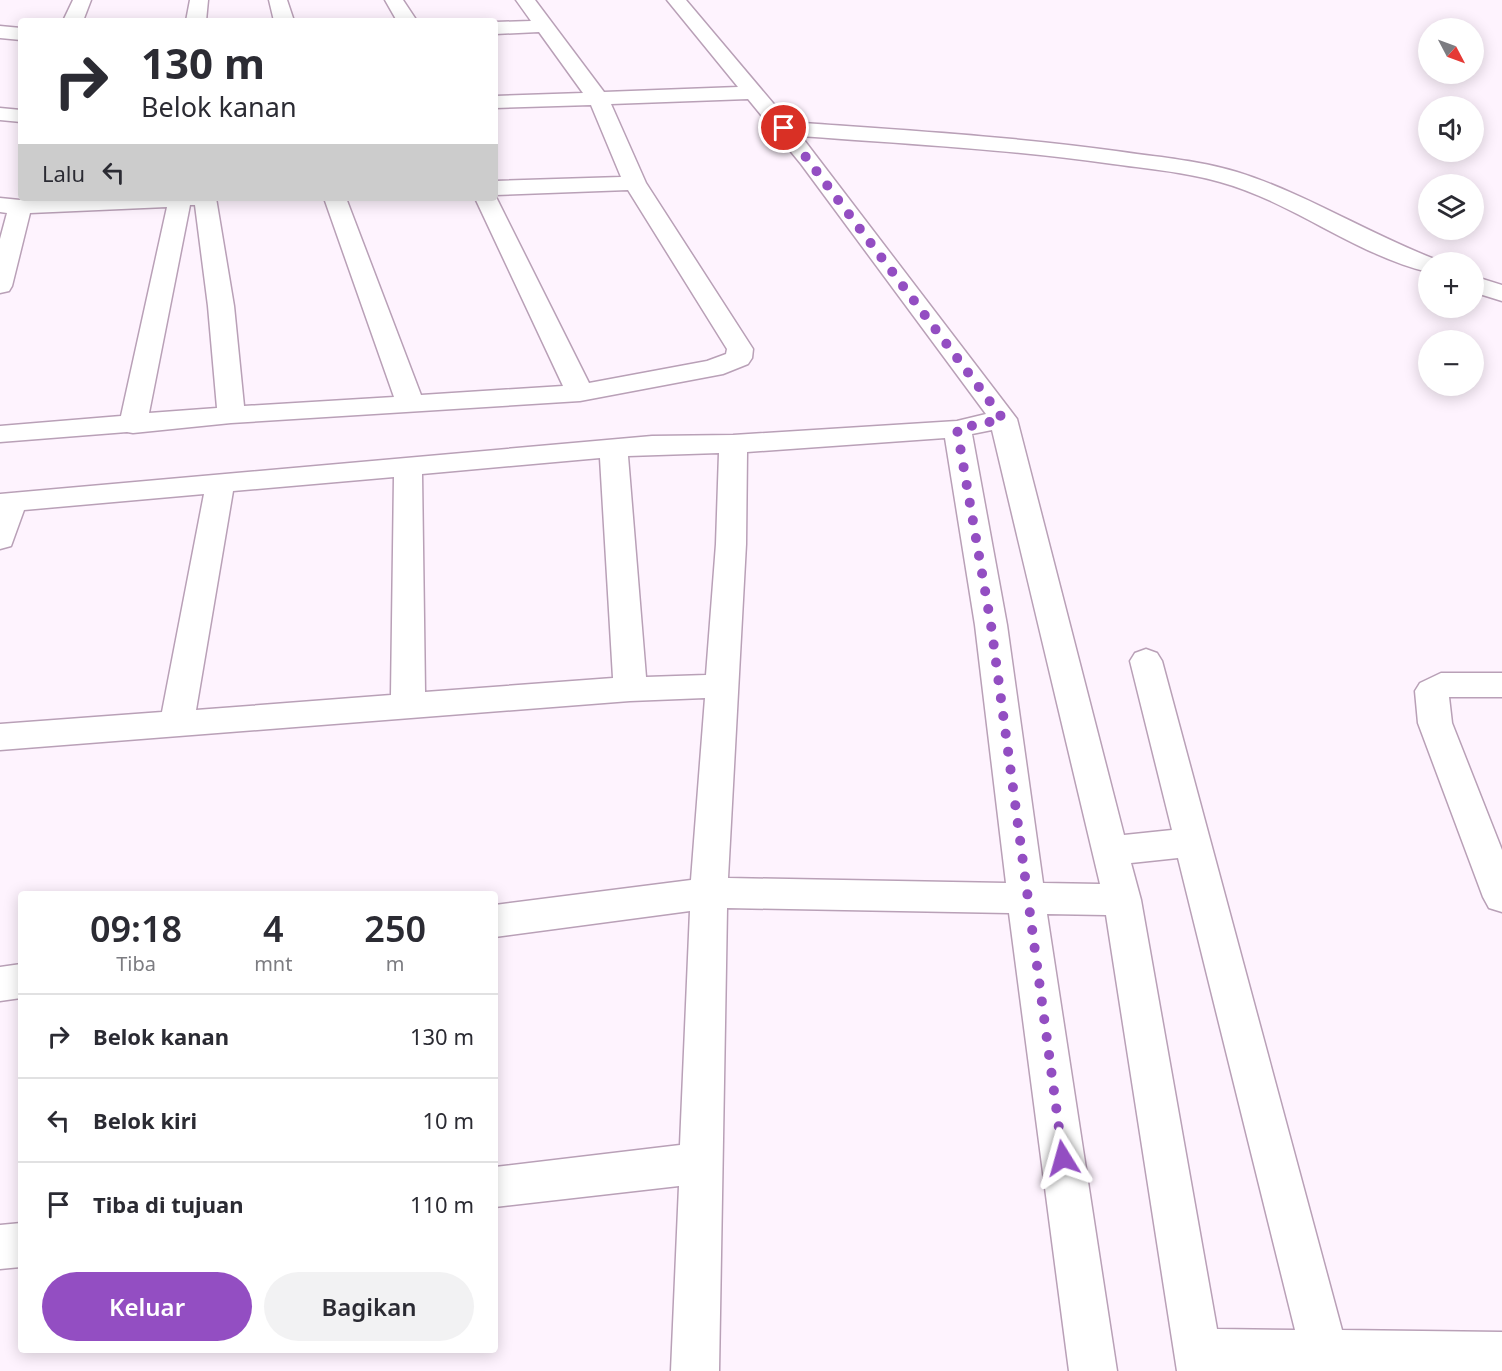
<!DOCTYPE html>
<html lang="id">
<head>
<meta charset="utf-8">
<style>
	body { margin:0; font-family:"Noto Sans",sans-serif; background:#f2f2f3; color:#2b2b33; height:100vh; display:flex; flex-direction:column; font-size:22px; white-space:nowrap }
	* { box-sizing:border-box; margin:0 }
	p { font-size:20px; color:#7c7c81 }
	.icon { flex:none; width:33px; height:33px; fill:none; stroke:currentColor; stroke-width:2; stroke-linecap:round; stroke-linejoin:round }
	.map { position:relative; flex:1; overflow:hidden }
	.details { position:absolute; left:18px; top:891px; width:480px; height:462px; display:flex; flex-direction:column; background:#fff; border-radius:6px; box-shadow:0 3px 15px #0003 }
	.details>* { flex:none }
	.guide { position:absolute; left:18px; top:18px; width:480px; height:183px; border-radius:6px; box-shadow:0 3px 15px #0003; background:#fff; color:#2b2b33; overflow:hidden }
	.needle { width:39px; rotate:131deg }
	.fabs { position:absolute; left:1418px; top:18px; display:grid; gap:12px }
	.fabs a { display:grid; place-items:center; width:66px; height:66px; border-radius:50%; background:#fff; box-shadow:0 3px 15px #0003; font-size:30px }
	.pin { position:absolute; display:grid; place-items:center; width:51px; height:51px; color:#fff; margin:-26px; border:3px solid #fff; border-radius:50%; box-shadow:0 2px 6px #0007 }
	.me { position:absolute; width:66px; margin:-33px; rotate:352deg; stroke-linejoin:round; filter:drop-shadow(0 0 4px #0008) }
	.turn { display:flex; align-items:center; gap:21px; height:126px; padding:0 24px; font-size:27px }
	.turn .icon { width:78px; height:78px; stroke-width:2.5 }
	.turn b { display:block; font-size:42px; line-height:51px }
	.then { display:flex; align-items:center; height:57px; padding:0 24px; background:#0003; gap:12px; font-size:22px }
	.eta { display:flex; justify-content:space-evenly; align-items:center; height:102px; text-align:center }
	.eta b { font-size:36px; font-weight:600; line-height:42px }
	.action { display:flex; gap:12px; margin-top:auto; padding:12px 24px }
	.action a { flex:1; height:69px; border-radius:36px; background:#934ec2; color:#fff; font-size:24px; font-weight:600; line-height:69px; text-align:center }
	.action a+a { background:#f2f2f3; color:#2b2b33 }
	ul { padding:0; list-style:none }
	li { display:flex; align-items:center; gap:18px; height:84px; padding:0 24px; border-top:2px solid #e1e1e2 }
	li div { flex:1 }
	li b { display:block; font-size:22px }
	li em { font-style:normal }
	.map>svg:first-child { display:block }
</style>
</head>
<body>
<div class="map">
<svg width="1502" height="1371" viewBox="0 0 1502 1371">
	<rect width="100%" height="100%" fill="#fef3fe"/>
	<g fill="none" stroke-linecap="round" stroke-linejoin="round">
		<g stroke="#b9a0b7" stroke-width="3">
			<path id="street" d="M73,0H91L83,21H63Z
				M190,0H208L206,21H186Z
				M269,0H287L294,21H274Z
				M385,0H403L417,21H397Z
				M516,0H535L604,92L738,87L667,0H686L789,122C898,130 1008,136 1116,151C1156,157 1198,160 1237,172C1305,193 1369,234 1437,260L1438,262H1428V272C1354,254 1293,202 1220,182C1185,172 1149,169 1113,164C1010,149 905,144 801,136L1017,419L1124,835L1172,830L1130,661L1135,653L1146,649L1157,653L1162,661L1342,1330L1502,1332V1371H1177L1106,915L1047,914L1117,1371H1069L1009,913L727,908L719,1371H671L679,1186L495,1207V1167L680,1145L690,911L495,937V905L691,880L705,698L630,701L0,750V724L162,712L204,494L24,510L11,546L0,549V494L652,436L733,435L957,421L986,414L801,164L748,99L611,104L646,183L753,349L752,358L748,364L723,374L580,401L231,423L133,433L127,432L0,442V426L121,416L167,207L30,213L12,286L9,291L0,293V239L7,213L0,212V198L20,200L216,198L234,306L244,406L394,397L324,198H346L421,395L563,386L475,198H495V181L621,177L591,105L495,108V96L583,93L539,32L495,34V22L531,21ZM628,190L727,349L726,354L707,361L589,383L495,195ZM190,205H195L208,306L217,408L149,413ZM992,430L1100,884L1043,883L1007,625L972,434ZM945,438L975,625L1006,883L728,878L746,544L747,452ZM719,453L716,544L706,675L646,677L628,456ZM600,458L613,678L425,692L422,474ZM394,477L391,695L196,710L233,491ZM1178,858L1295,1330L1217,1329L1141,900L1131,863Z
				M0,26L21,28V40L0,38Z
				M0,108L21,110V122L0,120Z
				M1473,276L1502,285V301L1473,292Z
				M1441,673H1502V697H1449L1452,723L1502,850V912L1489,908L1483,897L1418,723L1415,691L1420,683Z
				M21,964V998L0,1001V967Z
				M21,1223V1267L0,1269V1225Z"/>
		</g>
		<use href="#street" fill="#fff" fill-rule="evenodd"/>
	</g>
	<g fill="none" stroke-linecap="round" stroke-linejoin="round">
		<path stroke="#934ec2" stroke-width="10" stroke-dasharray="0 18" d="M784,128L1003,419L957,429L991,625L1063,1158"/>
	</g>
</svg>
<div class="fabs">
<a><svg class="needle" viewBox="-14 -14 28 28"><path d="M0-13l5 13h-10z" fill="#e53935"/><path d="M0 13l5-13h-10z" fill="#7c7c81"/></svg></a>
<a><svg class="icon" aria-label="sound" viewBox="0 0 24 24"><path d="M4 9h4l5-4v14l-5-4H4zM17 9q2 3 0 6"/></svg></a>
<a><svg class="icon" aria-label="layers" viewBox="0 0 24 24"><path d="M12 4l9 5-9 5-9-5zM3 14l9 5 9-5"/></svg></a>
<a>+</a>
<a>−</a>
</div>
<div class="pin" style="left:784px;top:128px;background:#d93025"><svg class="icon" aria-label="arrive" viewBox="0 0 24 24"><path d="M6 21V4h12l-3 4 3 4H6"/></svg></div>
<svg class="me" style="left:1063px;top:1158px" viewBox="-20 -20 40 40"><path d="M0-17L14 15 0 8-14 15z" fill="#934ec2" stroke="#fff" stroke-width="4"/></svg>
<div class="guide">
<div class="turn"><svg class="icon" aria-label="right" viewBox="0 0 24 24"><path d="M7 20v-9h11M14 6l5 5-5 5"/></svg><div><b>130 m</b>Belok kanan</div></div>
<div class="then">Lalu<svg class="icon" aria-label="left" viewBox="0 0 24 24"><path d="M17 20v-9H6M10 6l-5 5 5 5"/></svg></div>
</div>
<section class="details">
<div class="eta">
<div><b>09:18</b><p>Tiba</p></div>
<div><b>4</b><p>mnt</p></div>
<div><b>250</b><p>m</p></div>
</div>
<ul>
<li><svg class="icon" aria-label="right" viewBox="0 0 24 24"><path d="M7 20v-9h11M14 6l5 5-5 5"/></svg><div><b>Belok kanan</b></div><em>130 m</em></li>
<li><svg class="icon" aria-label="left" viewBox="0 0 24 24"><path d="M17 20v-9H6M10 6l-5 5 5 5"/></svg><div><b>Belok kiri</b></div><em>10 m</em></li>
<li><svg class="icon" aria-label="arrive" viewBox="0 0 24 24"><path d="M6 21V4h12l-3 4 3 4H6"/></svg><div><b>Tiba di tujuan</b></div><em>110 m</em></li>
</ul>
<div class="action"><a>Keluar</a><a>Bagikan</a></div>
</section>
</div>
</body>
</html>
